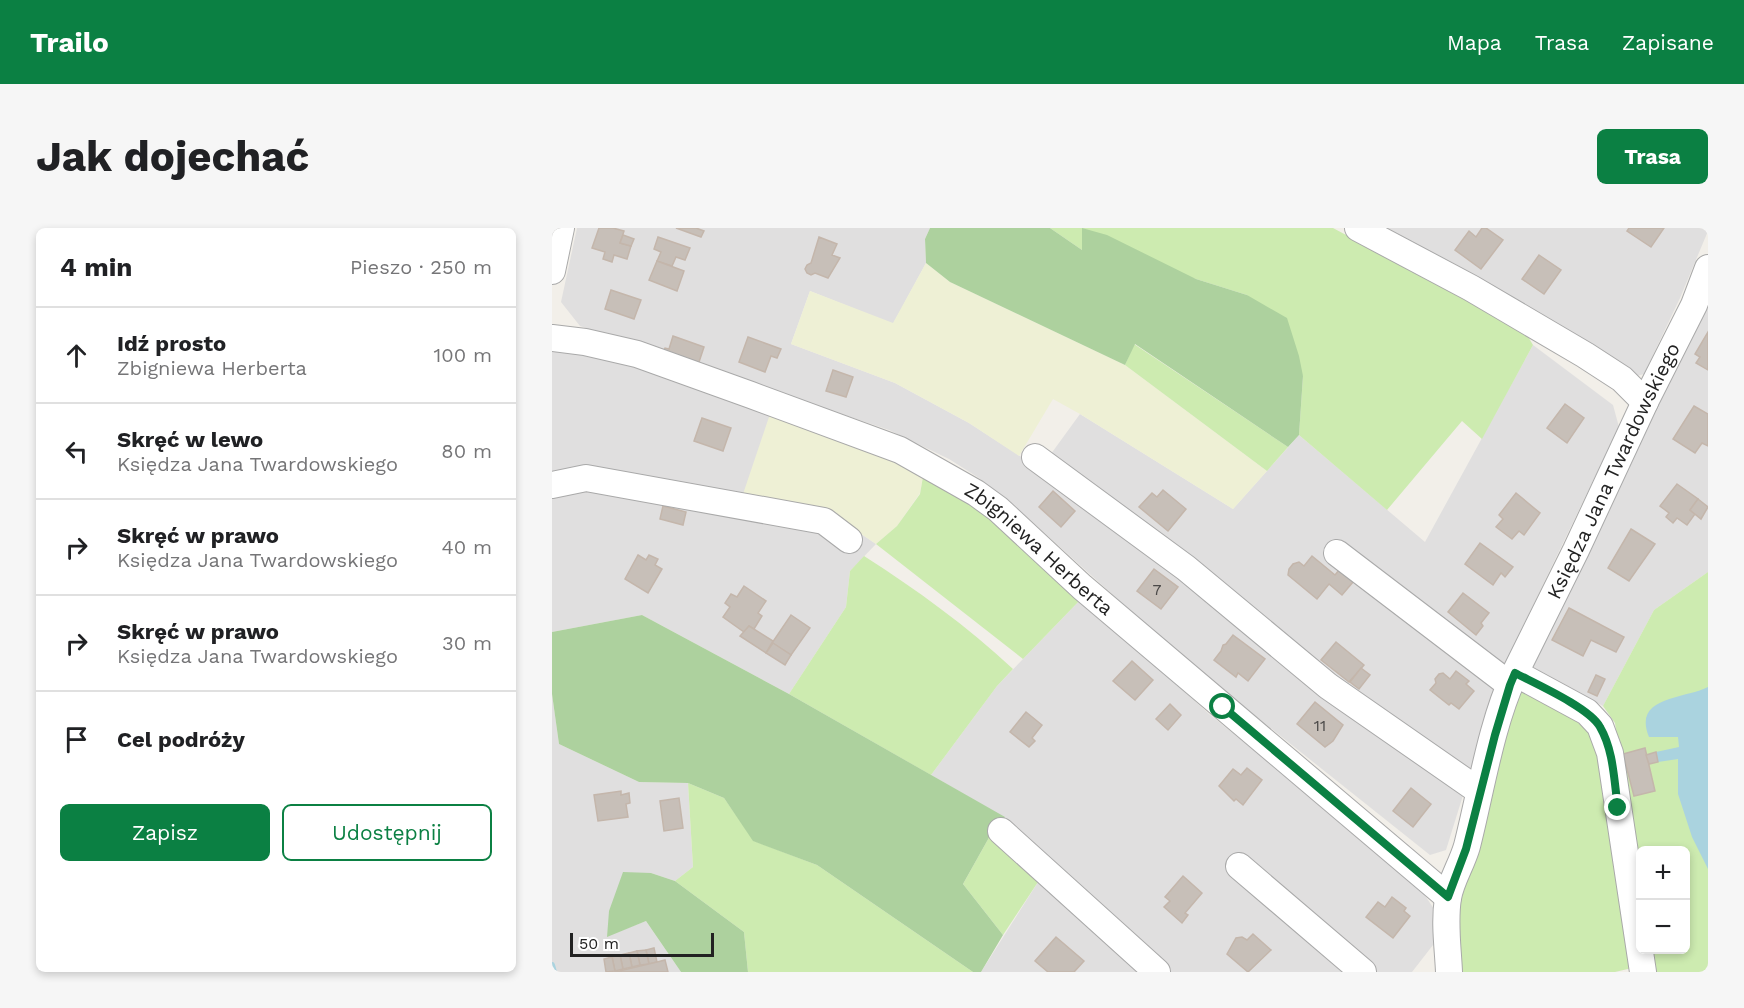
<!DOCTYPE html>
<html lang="pl">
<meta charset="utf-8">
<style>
body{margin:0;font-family:"Work Sans",sans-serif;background:#f6f6f6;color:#202124}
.controls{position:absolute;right:18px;bottom:18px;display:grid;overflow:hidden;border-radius:9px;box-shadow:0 3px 9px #0003}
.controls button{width:54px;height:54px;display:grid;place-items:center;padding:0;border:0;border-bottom:2px solid #e0e0e0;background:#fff;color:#202124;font:30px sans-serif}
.scale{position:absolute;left:18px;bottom:15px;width:144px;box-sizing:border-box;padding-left:6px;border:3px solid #222;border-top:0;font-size:16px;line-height:21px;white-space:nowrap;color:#222;-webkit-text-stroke:4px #fff;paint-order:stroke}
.stop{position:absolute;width:18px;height:18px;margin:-14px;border:4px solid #0b8043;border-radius:50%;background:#fff}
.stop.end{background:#0b8043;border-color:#fff;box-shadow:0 2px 6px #0008}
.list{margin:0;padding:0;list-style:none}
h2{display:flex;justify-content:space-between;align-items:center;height:78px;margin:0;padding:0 24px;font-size:26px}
h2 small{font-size:20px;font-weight:400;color:#757577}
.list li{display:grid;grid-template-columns:39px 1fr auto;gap:18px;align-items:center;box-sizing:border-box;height:96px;padding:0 24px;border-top:2px solid #e0e0e0}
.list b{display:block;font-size:22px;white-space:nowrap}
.list p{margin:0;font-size:20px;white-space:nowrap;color:#757577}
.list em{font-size:20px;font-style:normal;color:#757577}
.actions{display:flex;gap:12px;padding:18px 24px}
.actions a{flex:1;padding:14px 0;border:2px solid #0b8043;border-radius:9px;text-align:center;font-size:21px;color:#0b8043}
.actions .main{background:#0b8043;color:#fff}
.icon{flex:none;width:33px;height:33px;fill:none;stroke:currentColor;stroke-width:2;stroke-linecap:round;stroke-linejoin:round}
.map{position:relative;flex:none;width:1156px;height:744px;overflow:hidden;border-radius:9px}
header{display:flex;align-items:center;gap:36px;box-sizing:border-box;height:84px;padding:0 30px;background:#0b8043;color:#fff}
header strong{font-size:28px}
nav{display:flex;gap:33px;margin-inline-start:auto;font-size:21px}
.intro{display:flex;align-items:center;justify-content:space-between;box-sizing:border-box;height:144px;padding:0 36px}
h1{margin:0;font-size:42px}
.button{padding:15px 27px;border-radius:9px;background:#0b8043;color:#fff;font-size:21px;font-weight:700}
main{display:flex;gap:36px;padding:0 36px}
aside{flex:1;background:#fff;border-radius:9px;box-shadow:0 3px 9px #0003}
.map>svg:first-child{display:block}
.residential{fill:#e0dfdf}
.farmland{fill:#eef0d5}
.grass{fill:#cdebb0}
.forest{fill:#add19e}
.water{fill:#aad3df}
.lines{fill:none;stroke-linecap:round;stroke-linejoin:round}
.stream{stroke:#aad3df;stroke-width:6}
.building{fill:#c7bfb8;stroke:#c4b6ab;stroke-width:1.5}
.minor-casing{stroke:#a9a9a9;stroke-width:28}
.minor{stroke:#fff;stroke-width:26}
.route{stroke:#0b8043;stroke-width:8}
.labels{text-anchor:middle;stroke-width:4.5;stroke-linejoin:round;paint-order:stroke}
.number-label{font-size:16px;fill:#4b4948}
.street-label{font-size:20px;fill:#222;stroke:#fff}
</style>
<header>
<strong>Trailo</strong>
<nav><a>Mapa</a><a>Trasa</a><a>Zapisane</a></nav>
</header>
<div class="intro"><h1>Jak dojechać</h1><a class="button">Trasa</a></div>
<main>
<aside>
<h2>4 min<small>Pieszo · 250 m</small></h2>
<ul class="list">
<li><svg class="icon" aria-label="ahead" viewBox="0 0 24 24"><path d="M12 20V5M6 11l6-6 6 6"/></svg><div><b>Idź prosto</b><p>Zbigniewa Herberta</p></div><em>100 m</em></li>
<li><svg class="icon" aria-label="left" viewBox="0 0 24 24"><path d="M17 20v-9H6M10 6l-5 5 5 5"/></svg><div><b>Skręć w lewo</b><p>Księdza Jana Twardowskiego</p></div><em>80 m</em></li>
<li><svg class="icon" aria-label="right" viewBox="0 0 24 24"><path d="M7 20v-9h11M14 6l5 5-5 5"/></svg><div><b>Skręć w prawo</b><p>Księdza Jana Twardowskiego</p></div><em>40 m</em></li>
<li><svg class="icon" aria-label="right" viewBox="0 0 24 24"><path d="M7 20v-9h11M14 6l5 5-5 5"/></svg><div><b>Skręć w prawo</b><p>Księdza Jana Twardowskiego</p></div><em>30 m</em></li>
<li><svg class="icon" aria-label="arrive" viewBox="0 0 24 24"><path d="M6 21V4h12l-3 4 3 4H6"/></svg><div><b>Cel podróży</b></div></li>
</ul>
<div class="actions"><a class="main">Zapisz</a><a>Udostępnij</a></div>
</aside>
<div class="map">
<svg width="1156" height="744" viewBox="0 0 1156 744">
<rect width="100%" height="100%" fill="#f2efe9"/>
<!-- residential -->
<g class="residential">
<polygon points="25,0 378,0 373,11 374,35 341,96 258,63 239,116 343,155 417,195 488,241 528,186 681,281 747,207 873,314 981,117 1061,177 1067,199 959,423 940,474 894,622 878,627 672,463 602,404 468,283 427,250 397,231 337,202 28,98 9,74"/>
<polygon points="835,0 1156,0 1156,3 1128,70 1092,146 1074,151 997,93"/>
<polygon points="1156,76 1156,344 1102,382 1051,478 974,437"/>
<polygon points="0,118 30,120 218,186 281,287 324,316 298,343 294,379 237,466 90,387 0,404"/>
<polygon points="530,370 657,486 826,622 870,663 882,681 881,717 860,744 823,744 708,667 745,705 790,744 429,744 488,651 439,606 453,590 379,547 445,458"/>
<polygon points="0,466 7,516 87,554 136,555 141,639 123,653 99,645 55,708 94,693 129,744 4,744 0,735"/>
</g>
<!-- farmland -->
<g class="farmland">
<polygon points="374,35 398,54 573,137 715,243 681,281 528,186 501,171 467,228 417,195 343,155 239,116 258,63 341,95"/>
<polygon points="218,186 372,243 368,265 345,298 324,316 281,287 190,269"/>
</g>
<!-- grass -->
<g class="grass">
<polygon points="498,0 781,0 972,102 981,117 930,211 910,193 835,282 747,207 751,148 695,67 644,51 530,22"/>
<polygon points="582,116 736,219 715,243 573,137"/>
<polygon points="372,243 421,273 530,370 471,431 324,316 345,298 368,266"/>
<path d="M312,328C365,362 415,398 461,441L445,458L379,547L237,466L294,379L298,343Z"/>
<polygon points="1156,344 1156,744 1104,744 1099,722 1134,722 1134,622 1088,622 1088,673 1063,495 1051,478 1102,382"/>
<polygon points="972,460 1015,481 1042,504 1080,740 1063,744 906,744 902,667 922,629 962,478"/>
<polygon points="136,555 172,570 202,613 265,637 421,744 196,744 192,704 123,653 141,639"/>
<polygon points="439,606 488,651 451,707 411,656"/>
</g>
<!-- forest -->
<g class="forest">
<polygon points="378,0 498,0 530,22 530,0 555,7 644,51 695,67 735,90 747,128 751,148 747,207 736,219 583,116 573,137 398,54 374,35 373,11"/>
<polygon points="90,387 237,466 453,589 439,606 411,656 451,707 429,744 421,744 265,637 201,613 172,570 136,555 87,554 7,516 0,466 0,404"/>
<polygon points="71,644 99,645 123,653 192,704 196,744 129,744 94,693 55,709 57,683"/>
</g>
<!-- water -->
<path class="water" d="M1156,459V641L1140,609L1126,566V531L1106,534L1104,524L1127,519L1126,509H1097C1080,468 1133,471 1156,459Z"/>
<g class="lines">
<!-- stream -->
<polyline class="stream" points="0,737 2,744"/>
</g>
<!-- building -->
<g class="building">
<polygon points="47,0 61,0 72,3 68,15 79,18 75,31 62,27 60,34 51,31 53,24 40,20"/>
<polygon points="124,0 144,0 152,3 149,9"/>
<polygon points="930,0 934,0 951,12 929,41 903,22 917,3 924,9"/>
<polygon points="1077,0 1112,0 1099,19 1075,3"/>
<polygon points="71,7 82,11 79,18 68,15"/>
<polygon points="106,9 138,20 133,32 124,29 120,38 105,33 109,24 102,21"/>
<polygon points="267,9 285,16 280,27 288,30 276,50 263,45 259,47 255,45 253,41 255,37 259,35"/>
<polygon points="987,27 1009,42 992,66 970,51"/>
<polygon points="105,33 132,43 125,63 97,52"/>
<polygon points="59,62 89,72 82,91 53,81"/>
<polygon points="1156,104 1156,142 1144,135 1148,129 1143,126"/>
<polygon points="121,108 152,119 146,137 111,124 113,120 117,121"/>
<polygon points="196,109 229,121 225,130 219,128 213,144 187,134"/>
<polygon points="281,142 301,149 294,169 274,163"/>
<polygon points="1013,176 1032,190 1015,215 995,200"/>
<polygon points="1142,178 1156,186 1156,218 1150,215 1143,225 1121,211"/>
<polygon points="150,190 179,200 171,223 142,213"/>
<polygon points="1125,256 1146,271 1138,282 1143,286 1135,297 1125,290 1121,295 1114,289 1117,285 1108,278"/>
<polygon points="611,262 634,281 616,303 587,279 600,265 605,269"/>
<polygon points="501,263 523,283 509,299 487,279"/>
<polygon points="964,265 988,285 972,307 967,303 960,311 944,299 951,291 947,287"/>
<polygon points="1146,271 1156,279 1149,291 1138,282"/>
<polygon points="111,278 134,284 131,297 108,291"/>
<polygon points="1079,301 1103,316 1077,353 1056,340"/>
<polygon points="928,315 961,339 953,349 949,345 941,357 913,336"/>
<polygon points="86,327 94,332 97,327 106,331 103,337 110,341 96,365 73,351"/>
<polygon points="760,328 783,347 787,342 801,354 790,367 777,356 765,371 736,347 737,341 741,336 747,334 752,338"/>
<polygon points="602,341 626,359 609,381 585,363"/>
<polygon points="192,358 214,373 206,385 210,388 202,401 197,398 192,404 171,389 178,379 173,375 179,366 185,369"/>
<polygon points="911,365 937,385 929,395 931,398 924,407 896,384"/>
<polygon points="1017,380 1072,409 1064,424 1039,412 1031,428 1000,412"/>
<polygon points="239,387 258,400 239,427 220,415"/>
<polygon points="197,398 221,413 214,425 188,408"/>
<polygon points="681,407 713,431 696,453 686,445 684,449 662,432 669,423 671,417 674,416"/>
<polygon points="784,414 812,437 797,454 769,432"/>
<polygon points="221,415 239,427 233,437 214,425"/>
<polygon points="580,433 601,452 583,472 561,453"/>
<polygon points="809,440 818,447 807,461 798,454"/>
<polygon points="904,443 917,453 914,456 922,463 907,481 899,475 897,477 878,462 884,455 883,451 887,446 891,445 898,451"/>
<polygon points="1044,447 1053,451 1045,468 1036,464"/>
<polygon points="763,474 791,497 781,513 773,519 745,496"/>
<polygon points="618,476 629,487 616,502 604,491"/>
<polygon points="474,484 490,497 480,510 483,513 477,519 458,504"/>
<polygon points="1093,520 1103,563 1082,568 1071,526"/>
<polygon points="1104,524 1106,534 1097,536 1094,527"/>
<polygon points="695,540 710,552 691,577 684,571 682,573 667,558 681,541 689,547"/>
<polygon points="859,560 879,576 861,599 841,583"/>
<polygon points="69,563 69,567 77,565 78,575 74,576 76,589 46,593 42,567"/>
<polygon points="127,570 131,600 112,603 108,573"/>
<polygon points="631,648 650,665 633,685 636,687 630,695 612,679 618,673 613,669"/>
<polygon points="840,669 854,680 852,683 858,688 841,710 814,689 826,674 833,679"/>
<polygon points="701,706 719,722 696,744 675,726 684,710 690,709 695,712"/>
<polygon points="504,709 532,733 522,744 496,744 483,733"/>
<polygon points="102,720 105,734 97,736 94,722"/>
<polygon points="94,722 97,736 88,737 85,723"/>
<polygon points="85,723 88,737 80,739 77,725"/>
<polygon points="77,725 80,739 71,741 68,727"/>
<polygon points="68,727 71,741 63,743 60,729"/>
<polygon points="60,729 63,743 54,744 52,731"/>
<polygon points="113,732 116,744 63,744 105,734"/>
</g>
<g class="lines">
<!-- minor casing -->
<g class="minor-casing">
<g id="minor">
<polyline points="806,0 919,60 1033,127 1070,151 1093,174"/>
<polyline points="0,43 9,0"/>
<path id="s1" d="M0,110L33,114L85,126L199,167L348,222L424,265L446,281L530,359L896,669"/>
<polyline points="483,229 634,340 776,458 927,563"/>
<polyline points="0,257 34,250 272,293 297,312"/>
<polyline points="785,325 958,457"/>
<polyline points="449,603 605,744"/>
<polyline points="687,638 811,744"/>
<path d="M897,744C896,720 892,695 896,670C899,652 910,636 915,618C929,563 939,496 963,445"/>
<path id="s2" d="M1091,744L1058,525L1048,498L1035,484L963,445L1024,322L1093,174L1142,77L1156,40"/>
</g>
</g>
<!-- minor -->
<use href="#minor" class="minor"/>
</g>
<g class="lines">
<!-- route -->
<path class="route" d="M671,479L896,669L914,621L943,507L958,457L963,445C984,456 1038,480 1048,499C1062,523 1062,554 1066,580"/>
</g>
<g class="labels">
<!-- number labels -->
<g class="number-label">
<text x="605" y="367">7</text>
<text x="768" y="503">11</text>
</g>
<!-- street labels -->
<g class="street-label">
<text dy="7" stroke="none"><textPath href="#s2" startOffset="576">Księdza Jana Twardowskiego</textPath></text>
<text dy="7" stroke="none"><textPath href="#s1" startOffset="538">Zbigniewa Herberta</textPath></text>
</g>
</g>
</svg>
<div class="controls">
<button>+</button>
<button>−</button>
</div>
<div class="scale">50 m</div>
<div class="stop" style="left:671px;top:479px"></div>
<div class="stop end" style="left:1066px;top:580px"></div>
</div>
</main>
